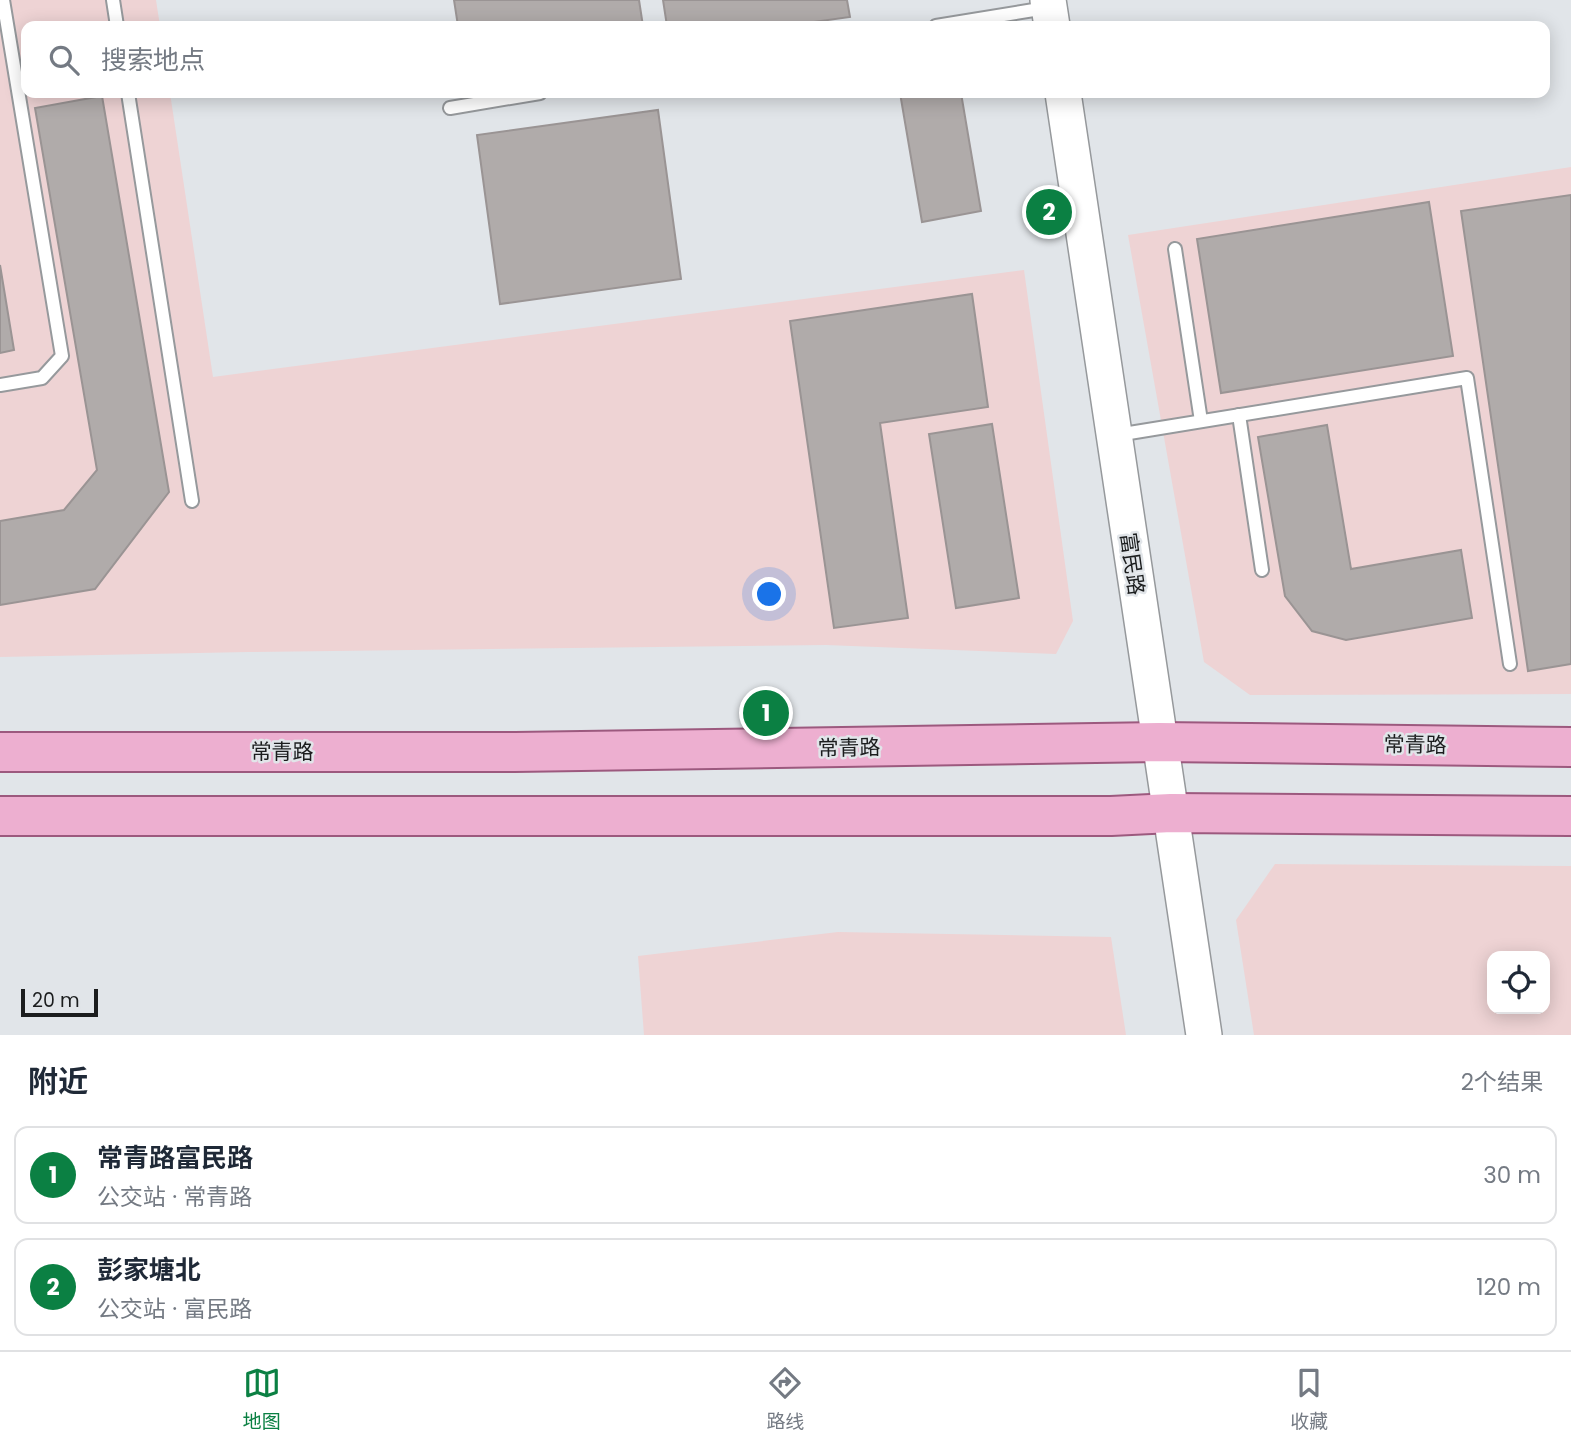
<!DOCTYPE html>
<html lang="zh">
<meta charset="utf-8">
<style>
body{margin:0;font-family:Poppins,"Noto Sans SC",sans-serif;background:#f2f2f3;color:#1f2937}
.controls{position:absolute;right:21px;bottom:21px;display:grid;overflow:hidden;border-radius:14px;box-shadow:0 4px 18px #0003}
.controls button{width:63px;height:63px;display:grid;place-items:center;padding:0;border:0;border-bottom:2px solid #e0e1e3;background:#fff;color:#1f2937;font:35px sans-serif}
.scale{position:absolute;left:21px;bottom:18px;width:77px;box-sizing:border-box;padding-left:7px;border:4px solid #1b1d1e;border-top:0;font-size:19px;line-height:24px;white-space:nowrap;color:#1b1d1e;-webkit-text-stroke:5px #e1e5e9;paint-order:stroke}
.you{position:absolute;left:770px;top:595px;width:24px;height:24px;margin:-18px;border:5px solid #fff;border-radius:50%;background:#1a73e8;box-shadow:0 0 0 10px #1a73e833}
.badge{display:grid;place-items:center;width:46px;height:46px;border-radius:50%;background:#0b8043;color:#fff;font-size:23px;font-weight:700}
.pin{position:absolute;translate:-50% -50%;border:4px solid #fff;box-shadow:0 2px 7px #0006}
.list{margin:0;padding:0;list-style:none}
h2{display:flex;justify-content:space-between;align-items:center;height:91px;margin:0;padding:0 28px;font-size:30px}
h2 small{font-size:23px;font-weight:400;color:#747a83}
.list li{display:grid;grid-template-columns:46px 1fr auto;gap:21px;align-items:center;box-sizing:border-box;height:98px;margin:0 14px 14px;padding:0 14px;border:2px solid #e0e1e3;border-radius:14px}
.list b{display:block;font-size:26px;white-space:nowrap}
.list p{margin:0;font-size:23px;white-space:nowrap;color:#747a83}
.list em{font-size:23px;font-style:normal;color:#747a83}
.icon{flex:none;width:38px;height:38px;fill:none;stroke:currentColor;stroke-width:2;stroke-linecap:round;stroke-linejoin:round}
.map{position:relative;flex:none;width:1571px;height:1035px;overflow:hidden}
.search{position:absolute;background:#fff;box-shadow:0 4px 18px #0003;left:21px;right:21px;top:21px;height:77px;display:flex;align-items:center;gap:18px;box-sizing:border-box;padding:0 24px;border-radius:14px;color:#747a83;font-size:26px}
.sheet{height:315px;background:#fff}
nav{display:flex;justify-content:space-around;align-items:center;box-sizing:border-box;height:98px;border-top:2px solid #e0e1e3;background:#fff;font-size:19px;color:#747a83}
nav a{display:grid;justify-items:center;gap:4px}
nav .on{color:#0b8043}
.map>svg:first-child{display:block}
.industrial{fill:#eed3d4;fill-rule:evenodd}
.building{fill:#b0abaa;stroke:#9a9494;stroke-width:2}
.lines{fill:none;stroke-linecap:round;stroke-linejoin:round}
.lane-casing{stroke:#96999c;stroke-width:16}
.secondary-casing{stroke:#96999c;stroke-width:38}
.primary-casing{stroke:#9c597e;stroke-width:42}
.lane{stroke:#fff;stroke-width:12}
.secondary{stroke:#fff;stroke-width:35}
.primary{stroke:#edafd0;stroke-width:38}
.labels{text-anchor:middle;stroke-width:5;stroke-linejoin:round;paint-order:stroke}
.street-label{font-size:21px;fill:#1b1d1e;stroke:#e1e5e9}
</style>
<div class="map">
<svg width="1571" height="1035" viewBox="0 0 1571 1035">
<rect width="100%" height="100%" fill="#e1e5e9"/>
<!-- industrial -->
<g class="industrial">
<polygon points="0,0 156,0 160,26 26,26 26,93 170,93 213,377 1024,270 1073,621 1056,654 826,645 248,652 0,657"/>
<polygon points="1571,167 1571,694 1250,695 1204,662 1128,235"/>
<path d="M1275,864L1571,866V1035H1254L1236,920ZM1492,956H1545V1009H1492Z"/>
<polygon points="838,932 1111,937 1126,1035 644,1035 638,956"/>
</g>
<!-- building -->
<g class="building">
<polygon points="454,0 639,0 643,26 458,26"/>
<polygon points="663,0 847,0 850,17 785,26 667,26"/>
<polygon points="900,93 961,93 981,211 922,222"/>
<polygon points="102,96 169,492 95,589 0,605 0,521 64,510 97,470 35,108"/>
<polygon points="658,110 681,279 500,304 477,135"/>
<polygon points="1571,195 1571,664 1528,671 1461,211"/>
<polygon points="1429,202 1453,356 1221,393 1197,239"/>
<polygon points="0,265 14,350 0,353"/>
<polygon points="972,294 988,407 880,423 908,618 834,628 790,321"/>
<polygon points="992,424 1019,598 956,608 929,434"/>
<polygon points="1327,425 1351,569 1461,550 1472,618 1346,640 1312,631 1285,596 1258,437"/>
</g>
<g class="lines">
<!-- lane casing -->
<g class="lane-casing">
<g id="lane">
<polyline points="113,0 117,26"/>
<polyline points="936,26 1046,8"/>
<polyline points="128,93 192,501"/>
<polyline points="450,108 540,93"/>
<polyline points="1175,249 1201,421"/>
<polyline points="0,385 42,378 62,356 3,0"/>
<polyline points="1239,415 1262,570"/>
<polyline points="1117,435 1467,378 1510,664"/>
</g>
</g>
<!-- secondary casing -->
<g class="secondary-casing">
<g id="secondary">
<polyline points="1048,0 1052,26"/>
<polyline points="1063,93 1204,1035"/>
</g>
</g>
<!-- primary casing -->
<g class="primary-casing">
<g id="primary">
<polyline points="0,752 515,752 1159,742 1571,747"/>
<polyline points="0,816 1111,816 1171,813 1571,816"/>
</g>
</g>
<!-- lane -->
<use href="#lane" class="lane"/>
<!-- secondary -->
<use href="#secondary" class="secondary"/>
<!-- primary -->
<use href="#primary" class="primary"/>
</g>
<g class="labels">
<!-- street labels -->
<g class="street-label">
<text transform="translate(1132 564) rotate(82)" y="7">富民路</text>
<text transform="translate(1415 745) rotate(1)" y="7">常青路</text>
<text transform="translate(849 748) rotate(-1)" y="7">常青路</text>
<text x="282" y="759">常青路</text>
</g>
</g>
</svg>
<div class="controls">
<button><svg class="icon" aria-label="locate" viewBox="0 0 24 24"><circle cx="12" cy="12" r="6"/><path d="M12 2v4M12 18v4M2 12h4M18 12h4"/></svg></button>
</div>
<div class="scale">20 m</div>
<div class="you"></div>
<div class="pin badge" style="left:766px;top:713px">1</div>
<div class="pin badge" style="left:1049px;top:212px">2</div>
<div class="search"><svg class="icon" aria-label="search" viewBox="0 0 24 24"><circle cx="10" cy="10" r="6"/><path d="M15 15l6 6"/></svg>搜索地点</div>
</div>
<section class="sheet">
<h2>附近<small>2个结果</small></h2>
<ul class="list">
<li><span class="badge">1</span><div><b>常青路富民路</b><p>公交站 · 常青路</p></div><em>30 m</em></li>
<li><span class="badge">2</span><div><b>彭家塘北</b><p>公交站 · 富民路</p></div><em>120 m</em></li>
</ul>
</section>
<nav>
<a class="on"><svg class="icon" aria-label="map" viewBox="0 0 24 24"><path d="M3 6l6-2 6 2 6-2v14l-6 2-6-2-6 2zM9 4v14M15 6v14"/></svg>地图</a>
<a><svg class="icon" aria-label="directions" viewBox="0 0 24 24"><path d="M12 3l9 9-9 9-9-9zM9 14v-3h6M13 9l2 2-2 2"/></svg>路线</a>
<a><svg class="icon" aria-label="saved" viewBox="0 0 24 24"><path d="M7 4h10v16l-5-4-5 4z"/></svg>收藏</a>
</nav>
